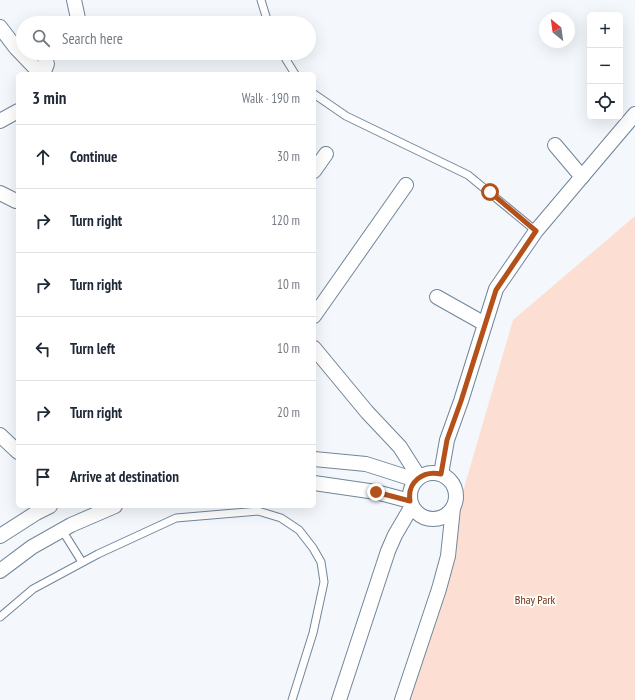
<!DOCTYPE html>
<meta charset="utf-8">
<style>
body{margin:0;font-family:"PT Sans Narrow",sans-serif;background:#f2f2f3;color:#1f2937}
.controls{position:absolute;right:12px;top:12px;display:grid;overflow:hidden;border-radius:6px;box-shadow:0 4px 16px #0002}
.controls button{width:36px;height:36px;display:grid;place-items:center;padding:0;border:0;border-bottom:1px solid #e0e1e3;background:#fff;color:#1f2937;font:20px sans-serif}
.compass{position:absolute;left:539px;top:12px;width:36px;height:36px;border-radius:50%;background:#fff;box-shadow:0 4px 16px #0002;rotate:331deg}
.stop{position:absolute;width:12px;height:12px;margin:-9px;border:3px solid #b4511a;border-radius:50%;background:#fff}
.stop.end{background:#b4511a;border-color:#fff;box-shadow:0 1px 4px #0008}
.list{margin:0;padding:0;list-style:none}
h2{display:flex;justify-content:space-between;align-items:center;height:52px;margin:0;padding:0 16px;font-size:17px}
h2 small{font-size:13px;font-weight:400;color:#747a83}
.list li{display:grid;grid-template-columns:26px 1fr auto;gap:12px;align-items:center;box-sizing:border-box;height:64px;padding:0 16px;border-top:1px solid #e0e1e3}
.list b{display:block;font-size:15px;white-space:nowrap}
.list em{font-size:13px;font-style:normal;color:#747a83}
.icon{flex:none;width:22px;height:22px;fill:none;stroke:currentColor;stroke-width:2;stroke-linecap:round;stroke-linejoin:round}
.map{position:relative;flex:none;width:635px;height:700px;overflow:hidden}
.search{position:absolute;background:#fff;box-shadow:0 4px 16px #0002;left:16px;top:16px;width:300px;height:44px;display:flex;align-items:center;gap:10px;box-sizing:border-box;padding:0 14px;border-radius:22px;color:#747a83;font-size:15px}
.panel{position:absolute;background:#fff;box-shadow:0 4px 16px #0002;left:16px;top:72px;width:300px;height:436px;border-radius:6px}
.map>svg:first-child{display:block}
.green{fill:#fcdfd2}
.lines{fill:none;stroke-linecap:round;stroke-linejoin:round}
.service-casing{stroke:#72869a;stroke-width:9}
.minor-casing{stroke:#72869a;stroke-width:16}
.service{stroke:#fff;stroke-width:7}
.minor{stroke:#fff;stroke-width:14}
.route{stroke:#b4511a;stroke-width:5}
.labels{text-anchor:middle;stroke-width:3.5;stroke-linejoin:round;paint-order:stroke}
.park-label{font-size:12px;fill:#71310d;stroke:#fff}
</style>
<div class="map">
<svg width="635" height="700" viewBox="0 0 635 700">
<rect width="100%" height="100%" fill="#f4f8fc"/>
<!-- green -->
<polygon class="green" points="635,216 635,700 402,700 513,320"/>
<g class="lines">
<!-- service casing -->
<g class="service-casing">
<g id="service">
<polyline points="261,0 268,23"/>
<polyline points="282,53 295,74"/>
<polyline points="314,94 346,116 468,175 536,231"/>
<polyline points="62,530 82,562"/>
<polyline points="0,617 33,589 98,554 176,518 258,511 281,518 299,530 313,548 321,562 324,582 313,633 292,700"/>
</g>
</g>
<!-- minor casing -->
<g class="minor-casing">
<g id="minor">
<polyline points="74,0 79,23"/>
<polyline points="0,27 16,48 41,74"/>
<polyline points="43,74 47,64 43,53"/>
<polyline points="0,121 18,111"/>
<polyline points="555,145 582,177"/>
<polyline points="314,171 326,154"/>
<polyline points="0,193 16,201 18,200"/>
<polyline points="437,297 485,324"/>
<polyline points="314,316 406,185"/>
<polyline points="314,348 367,412 400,447 419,477"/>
<polyline points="0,435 18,452"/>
<polyline points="314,459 366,464 416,480"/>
<circle cx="433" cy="496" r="23"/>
<polyline points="441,474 447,440 461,401 496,289 536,231 635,114"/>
<polyline points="314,483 376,492 410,501"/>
<polyline points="0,536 36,513 50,506"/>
<polyline points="0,571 32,547 71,525 115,506"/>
<polyline points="339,700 388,551 395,535 412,506"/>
<polyline points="402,700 439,589 448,556 453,508"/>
</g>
</g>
<!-- service -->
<use href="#service" class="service"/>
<!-- minor -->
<use href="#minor" class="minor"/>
</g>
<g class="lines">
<!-- route -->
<path class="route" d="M376,492L410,501C407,482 423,470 441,474L447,440L461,401L496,290L536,231L490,192"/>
</g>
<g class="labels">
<!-- park labels -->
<g class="park-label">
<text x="535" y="604">Bhay Park</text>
</g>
</g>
</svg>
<div class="controls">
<button>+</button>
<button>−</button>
<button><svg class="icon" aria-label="locate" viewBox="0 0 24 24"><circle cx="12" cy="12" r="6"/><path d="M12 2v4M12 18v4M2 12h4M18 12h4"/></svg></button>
</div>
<svg class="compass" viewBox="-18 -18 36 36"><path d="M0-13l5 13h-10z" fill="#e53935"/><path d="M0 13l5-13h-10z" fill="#747a83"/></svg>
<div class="stop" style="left:490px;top:192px"></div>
<div class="stop end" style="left:376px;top:492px"></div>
<div class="search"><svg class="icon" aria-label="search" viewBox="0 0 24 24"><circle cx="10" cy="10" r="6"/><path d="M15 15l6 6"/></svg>Search here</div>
<section class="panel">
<h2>3 min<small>Walk · 190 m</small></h2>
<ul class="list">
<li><svg class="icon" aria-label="ahead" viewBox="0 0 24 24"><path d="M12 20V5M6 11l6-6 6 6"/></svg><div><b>Continue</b></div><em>30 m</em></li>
<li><svg class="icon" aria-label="right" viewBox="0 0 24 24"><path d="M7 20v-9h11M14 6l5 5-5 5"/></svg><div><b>Turn right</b></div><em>120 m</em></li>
<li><svg class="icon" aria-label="right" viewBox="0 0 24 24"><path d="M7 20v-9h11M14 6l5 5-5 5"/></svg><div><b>Turn right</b></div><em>10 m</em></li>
<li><svg class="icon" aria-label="left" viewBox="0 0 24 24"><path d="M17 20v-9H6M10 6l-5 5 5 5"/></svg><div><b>Turn left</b></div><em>10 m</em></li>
<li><svg class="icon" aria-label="right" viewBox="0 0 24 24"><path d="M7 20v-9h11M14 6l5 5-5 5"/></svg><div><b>Turn right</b></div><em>20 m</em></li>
<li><svg class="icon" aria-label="arrive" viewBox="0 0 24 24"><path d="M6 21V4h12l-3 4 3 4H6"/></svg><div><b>Arrive at destination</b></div></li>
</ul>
</section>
</div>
